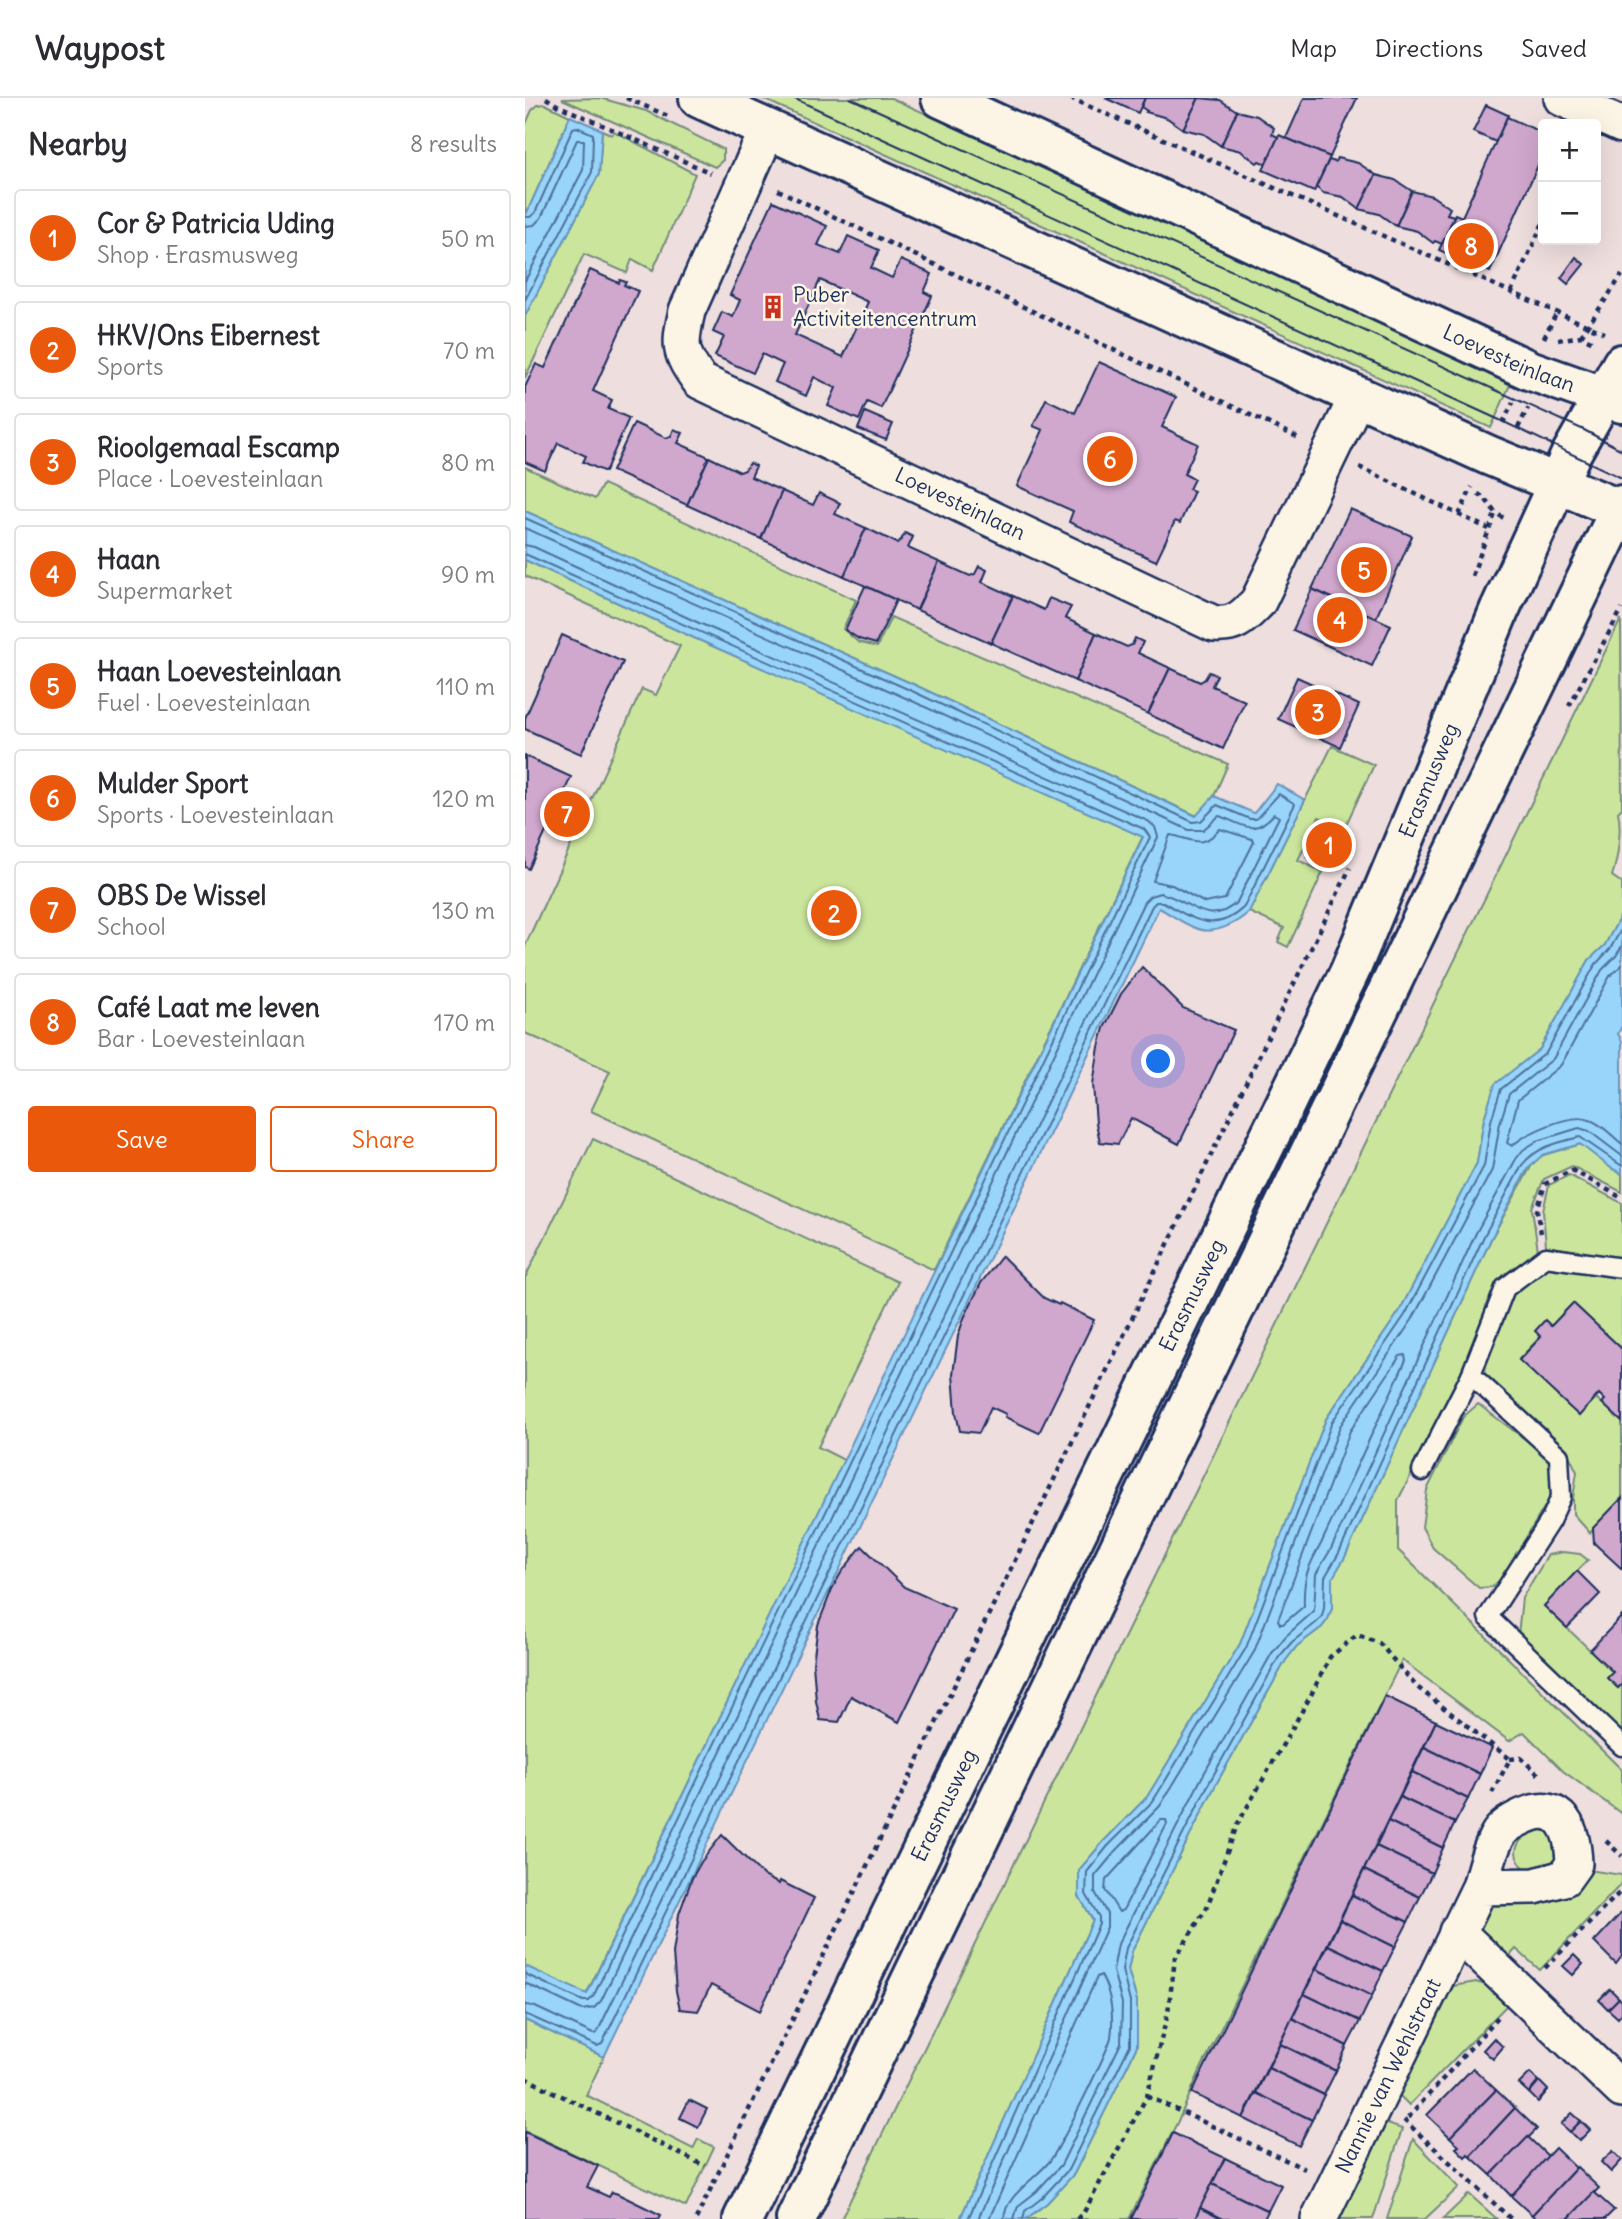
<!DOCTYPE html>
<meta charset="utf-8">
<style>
body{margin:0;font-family:Delius,sans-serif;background:#f2f2f3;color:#2b2b33}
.controls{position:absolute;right:21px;top:21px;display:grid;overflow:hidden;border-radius:7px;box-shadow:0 7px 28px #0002}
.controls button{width:63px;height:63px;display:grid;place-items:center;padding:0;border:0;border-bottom:2px solid #e1e1e2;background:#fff;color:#2b2b33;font:35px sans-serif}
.you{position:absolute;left:634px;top:964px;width:24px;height:24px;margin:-18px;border:5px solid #fff;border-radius:50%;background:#1a73e8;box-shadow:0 0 0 10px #1a73e833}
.badge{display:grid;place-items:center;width:46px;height:46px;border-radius:50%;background:#ea580c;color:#fff;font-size:23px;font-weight:700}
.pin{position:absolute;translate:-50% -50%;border:4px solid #fff;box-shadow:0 2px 7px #0006}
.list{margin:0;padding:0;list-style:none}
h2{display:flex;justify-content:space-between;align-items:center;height:91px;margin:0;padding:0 28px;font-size:30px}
h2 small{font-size:23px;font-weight:400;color:#7c7c81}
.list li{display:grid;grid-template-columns:46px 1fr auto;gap:21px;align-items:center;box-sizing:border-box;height:98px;margin:0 14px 14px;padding:0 14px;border:2px solid #e1e1e2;border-radius:7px}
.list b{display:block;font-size:26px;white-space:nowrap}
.list p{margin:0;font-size:23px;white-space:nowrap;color:#7c7c81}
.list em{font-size:23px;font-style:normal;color:#7c7c81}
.actions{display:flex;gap:14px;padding:21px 28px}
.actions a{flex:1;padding:16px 0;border:2px solid #ea580c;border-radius:7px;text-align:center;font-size:24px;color:#ea580c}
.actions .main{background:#ea580c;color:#fff}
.map{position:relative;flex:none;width:1097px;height:2121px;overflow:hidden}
header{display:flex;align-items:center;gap:42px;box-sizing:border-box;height:98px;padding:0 35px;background:#fff;border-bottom:2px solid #e1e1e2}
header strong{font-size:33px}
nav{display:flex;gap:38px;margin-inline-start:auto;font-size:24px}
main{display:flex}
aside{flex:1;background:#fff}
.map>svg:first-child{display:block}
.green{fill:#cbe69c;stroke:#738a7d;stroke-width:2}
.water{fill:#99d5fa;stroke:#6793bc;stroke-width:2}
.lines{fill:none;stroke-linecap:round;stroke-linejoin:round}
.shore{stroke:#4d719c;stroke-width:2}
.building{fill:#d0a7cd;stroke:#1b2f5e;stroke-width:2;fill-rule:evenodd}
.service-casing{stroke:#1b2f5e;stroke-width:23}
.minor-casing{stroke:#1b2f5e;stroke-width:40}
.secondary-casing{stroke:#1b2f5e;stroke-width:44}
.path{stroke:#1b2f5e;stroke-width:4.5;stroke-dasharray:5 5;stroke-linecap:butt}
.service{stroke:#fcf5e5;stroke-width:18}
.minor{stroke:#fcf5e5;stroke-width:35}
.secondary{stroke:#fcf5e5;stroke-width:38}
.tram{stroke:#1b2f5e;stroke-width:2}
.labels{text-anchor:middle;stroke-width:5;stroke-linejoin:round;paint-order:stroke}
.poi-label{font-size:21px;fill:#1b2f5e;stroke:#fcf5e5;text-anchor:start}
.street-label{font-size:21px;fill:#1b2f5e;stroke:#fcf5e5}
</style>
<header>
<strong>Waypost</strong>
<nav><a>Map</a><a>Directions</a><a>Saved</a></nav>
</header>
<main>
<aside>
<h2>Nearby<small>8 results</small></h2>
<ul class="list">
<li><span class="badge">1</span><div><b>Cor &amp; Patricia Uding</b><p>Shop · Erasmusweg</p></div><em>50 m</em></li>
<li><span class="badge">2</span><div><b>HKV/Ons Eibernest</b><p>Sports</p></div><em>70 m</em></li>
<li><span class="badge">3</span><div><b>Rioolgemaal Escamp</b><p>Place · Loevesteinlaan</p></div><em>80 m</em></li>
<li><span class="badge">4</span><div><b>Haan</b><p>Supermarket</p></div><em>90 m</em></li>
<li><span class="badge">5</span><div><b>Haan Loevesteinlaan</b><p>Fuel · Loevesteinlaan</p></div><em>110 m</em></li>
<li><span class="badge">6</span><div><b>Mulder Sport</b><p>Sports · Loevesteinlaan</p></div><em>120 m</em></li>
<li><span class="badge">7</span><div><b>OBS De Wissel</b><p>School</p></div><em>130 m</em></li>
<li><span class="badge">8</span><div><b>Café Laat me leven</b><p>Bar · Loevesteinlaan</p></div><em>170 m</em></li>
</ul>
<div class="actions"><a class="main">Save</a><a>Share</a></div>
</aside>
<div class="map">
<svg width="1097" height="2121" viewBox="0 0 1097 2121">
<rect width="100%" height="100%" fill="#efdede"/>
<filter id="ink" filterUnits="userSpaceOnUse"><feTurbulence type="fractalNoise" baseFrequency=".0143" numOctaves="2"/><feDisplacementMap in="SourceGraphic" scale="14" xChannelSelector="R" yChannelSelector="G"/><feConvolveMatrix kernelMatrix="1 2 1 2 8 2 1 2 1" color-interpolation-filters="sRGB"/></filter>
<g filter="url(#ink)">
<!-- green -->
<g class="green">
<polygon points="75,0 121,13 198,51 198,62 190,69 37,1"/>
<polygon points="236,0 366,0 988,280 966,330"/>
<polygon points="20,6 45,18 0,119 0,28 7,12 13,7"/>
<polygon points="77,32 87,37 89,33 170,76 128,172 107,161 102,175 59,156 0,280 0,218 74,76"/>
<polygon points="0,369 70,401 78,386 331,502 318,531 333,544 352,549 366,519 703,666 689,698 672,718 390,587 0,413"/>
<polygon points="0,462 167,539 618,738 409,1172 66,1013 85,973 0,935 0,848 117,591 131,597 155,548 0,478"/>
<path d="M1096,521L1097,710L1093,714C1097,730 1093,761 1087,778L1097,785V815L1080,847L1064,862L1015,951L970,987L959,1021L952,1065L874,1214L801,1321L715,1546L622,1699L578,1744L554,1772V1798L568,1822L435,2121H316Z"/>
<polygon points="807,648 849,667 819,731 794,719 773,762 798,774 763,849 753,844 759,830 724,814"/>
<polygon points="68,1041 373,1184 293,1349 319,1362 61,1897 0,1868 0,1180"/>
<polygon points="1056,1046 1086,1070 1097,1076 1097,1094 1047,1068 1019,1081 1007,1110 1013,1153 979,1177 938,1276 873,1402 873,1452 1097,1672 1097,1716 1038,1673 999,1634 984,1643 877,1562 675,1973 655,2019 604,2121 501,2121 522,2105 549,2076 612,1948 612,1903 603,1872 607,1853 690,1688 761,1562 772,1548 797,1529 803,1521 807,1510 807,1480 820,1459 966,1141 1009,1063 1018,1057"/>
<polygon points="1044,1077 1097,1105 1097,1161 1021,1148 1018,1113 1024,1087"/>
<polygon points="1021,1168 1097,1180 1097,1251 1048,1205 994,1261 1054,1317 1071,1300 1097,1324 1097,1400 1065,1435 1048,1416 1048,1400 1052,1374 1045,1359 956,1277 981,1198"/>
<polygon points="953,1306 1029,1363 1029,1393 977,1480 967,1489 954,1490 908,1450 897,1429 902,1392 938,1319"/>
<polygon points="1038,1454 1055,1456 1063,1462 1019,1508 1088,1574 1083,1581 1093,1590 1097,1586 1097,1635 993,1537 997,1500 1023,1457"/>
<path d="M1015,1731L1028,1736L1033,1764L1006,1774C981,1760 990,1738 1015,1731Z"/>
<polygon points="1063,1772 1097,1777 1097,1785 1015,1872 991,1851 979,1864 952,1833 958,1807"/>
<polygon points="951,1884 964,1888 983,1906 884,2007 870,1993 914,1902 928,1888"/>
<polygon points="0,1922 79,1959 61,1997 168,2051 173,2041 189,2049 161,2109 0,2033"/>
<polygon points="854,2023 877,2031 848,2121 808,2121"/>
<polygon points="888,2041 934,2089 900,2121 862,2121"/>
<polygon points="944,2096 972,2121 918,2121"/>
</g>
<!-- water -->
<g class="water">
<polygon points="45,18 77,32 74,76 0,218 0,119"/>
<path d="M0,413L390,587L671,718L689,698L729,715L752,686L780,702L724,814C712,825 690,837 673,831C659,827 646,816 634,810L79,1959L0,1922V1868L62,1896L618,739L167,539L0,462Z"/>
<polygon points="1097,815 1097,928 1093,936 1097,943 1097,1076 1086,1070 1055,1046 1018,1057 1003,1070 966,1141 820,1459 807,1481 807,1510 803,1521 797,1529 772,1548 761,1562 690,1688 607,1853 603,1872 612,1903 612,1948 549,2076 522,2105 501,2121 435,2121 568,1822 554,1798 554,1772 578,1744 622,1699 715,1546 801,1321 874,1214 952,1065 959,1021 970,986 1015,951 1064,862 1080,847"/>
</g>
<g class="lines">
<!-- shore -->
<g class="shore">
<polyline points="0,119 5,119 10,115 48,30 52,29 68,36 67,74 0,202"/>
<polyline points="0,128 9,127 16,120 52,42 59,42 58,72 0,183"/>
<path d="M0,420L387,593L668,724L676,723L692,707L725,721H731L754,696L770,706L719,809C689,838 667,820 638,804H631L627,808L77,1946L72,1948L0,1916"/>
<path d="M0,430L383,601L664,732H678L694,718C719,726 727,740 749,716L754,719L712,804C682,832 664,801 635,795L625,798L619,804L72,1935L68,1936L8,1908L0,1907"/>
<polyline points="0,447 9,449 174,525 623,723 630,729 633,739 76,1903 69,1910 57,1912 0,1885"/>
<polyline points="0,456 619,731 625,739 68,1899 64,1903 58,1903 0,1876"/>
<path d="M695,731L727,741L729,744L700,801L680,805L647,787L628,783L645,737C667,740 675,753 695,731Z"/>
<path d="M1097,867L1085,878L1036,967L993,1002L982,1045L987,1048C1001,1035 1046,1014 1065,1022C1077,1026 1087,1038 1097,1046"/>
<path d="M880,1257L881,1262L796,1446C782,1470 778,1481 779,1508L758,1526H755L753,1522L825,1333L875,1258Z"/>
<polygon points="636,1722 641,1722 642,1726 598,1812 594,1814 580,1792 581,1782"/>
<polyline points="443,2121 574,1826 574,1819 561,1796 562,1774 583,1748 628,1703 721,1550 807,1324 880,1217 959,1068 966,1023 976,991 1021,955 1070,867 1085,851 1097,830"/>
<polyline points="453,2121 582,1829 582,1816 570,1794 570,1778 590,1754 635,1708 729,1554 815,1328 887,1222 967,1072 975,1025 984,996 1028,961 1077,872 1091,858 1097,848"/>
<path d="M464,2121L572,1879L576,1877C586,1894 589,1919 586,1939C584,1951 533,2054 524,2064C509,2082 479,2099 479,2121"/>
<polyline points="489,2121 493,2108 511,2094 536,2067 596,1945 597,1905 588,1873 593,1846 676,1681 747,1555 761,1538 789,1513 791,1476 806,1451 951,1135 991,1061 998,1052 1012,1043 1054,1030 1064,1033 1097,1058"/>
<path d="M498,2121L500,2113L517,2100L543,2072L605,1947V1904L597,1872L601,1850L684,1685L754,1559L767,1544L792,1524L797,1518L799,1510L800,1479L814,1455L959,1138L997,1067C1011,1049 1034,1044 1055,1039L1097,1068"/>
</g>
</g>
<!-- building -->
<g class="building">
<polygon points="580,0 620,0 613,15"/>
<polygon points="620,0 674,0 658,31 642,20 621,14 622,13 616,9"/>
<polygon points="674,0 695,2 712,13 696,48 679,36 658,31"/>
<polygon points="779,0 832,0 805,59 761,40"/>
<polygon points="961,7 983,17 971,44 948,34"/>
<polygon points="712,13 732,18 749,30 747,36 753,39 741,66 734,63 732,65 716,53 696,48"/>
<polygon points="982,19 1018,35 1018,56 965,174 914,152 930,116 937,119"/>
<polygon points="754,37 805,59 789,94 738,72"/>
<polygon points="812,60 833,65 851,77 834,111 818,99 798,95 791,89 804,62 810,64"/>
<polygon points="851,77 870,82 887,93 871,128 854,116 834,111"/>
<polygon points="887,93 907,98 925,110 922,116 929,118 917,146 910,143 908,145 892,133 871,128"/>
<path d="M248,103L302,128L293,147L315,156L323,138L354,152L346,170L367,180L376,162L407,176L399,194L407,198L356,310L342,304L334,322L303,308L311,290L289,279L281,298L250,284L258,266L237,256L228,275L190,258L199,239L188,234L197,214L208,219L215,202L205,197ZM295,182L343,204L318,259L270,237Z"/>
<polygon points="1051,159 1059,166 1043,186 1036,180"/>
<polygon points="65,172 94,185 95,182 101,184 99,187 113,193 68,293 87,302 83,311 104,320 80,374 58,364 61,358 33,345 20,373 0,364 0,289 11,266 20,270"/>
<polygon points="574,264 651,299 637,329 673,346 659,376 669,381 664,391 669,393 655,425 650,423 631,463 544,424 548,413 492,388 518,332 508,328 521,301 550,315"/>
<polygon points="340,314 368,326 361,342 333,331"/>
<polygon points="109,325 141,340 146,338 149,331 158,335 153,345 184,359 162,407 87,373"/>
<polygon points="184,359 215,374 220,372 224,365 231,368 226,379 257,393 236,441 162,407"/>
<polygon points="257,393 288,407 294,395 315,405 310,416 341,430 319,478 236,441"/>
<polygon points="825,411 887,438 851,520 787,491"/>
<polygon points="341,430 372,445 376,442 380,435 388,439 383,450 414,464 392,512 319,478"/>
<polygon points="414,464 445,478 450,476 454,468 462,472 457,484 488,498 466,545 392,512"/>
<polygon points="340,488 371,502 351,546 334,541 320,532"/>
<polygon points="787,491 866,527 847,568 768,532"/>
<polygon points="488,498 519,512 524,500 546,509 540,520 571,535 550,583 466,545"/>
<polygon points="571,535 602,549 607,547 610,540 618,544 613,555 645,570 623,616 550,583"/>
<polygon points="37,537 98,564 56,656 0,631 0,620"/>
<polygon points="645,570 675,584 680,581 684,574 692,577 687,588 720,603 698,651 623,616"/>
<polygon points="772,579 834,607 815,649 753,621"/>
<polygon points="0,658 46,679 4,771 0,769"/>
<polygon points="798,727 816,736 801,768 782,759"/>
<polygon points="617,869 658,910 709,932 654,1046 606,1020 593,1046 575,1044 571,1025 568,986 574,949 579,930 596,896"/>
<polygon points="477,1158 519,1200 534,1207 535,1205 569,1222 514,1335 480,1319 481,1316 466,1309 454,1335 435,1333 431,1315 428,1276 433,1238 439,1220 456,1185"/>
<polygon points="1048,1205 1097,1251 1097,1324 1077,1305 1080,1302 1074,1296 1054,1318 994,1262 1016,1239 1010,1233 1020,1222 1026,1228"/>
<polygon points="1097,1400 1097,1471 1069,1445 1068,1430"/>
<polygon points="337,1448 379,1489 429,1511 374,1624 326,1598 314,1624 295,1622 291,1603 288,1565 293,1527 307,1491 316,1475"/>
<polygon points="1052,1473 1075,1496 1042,1530 1019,1508"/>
<polygon points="1097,1518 1097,1586 1093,1590 1082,1580 1088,1574 1065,1552"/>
<polygon points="860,1598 911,1623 718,2020 667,1995"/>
<polygon points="911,1623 967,1650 955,1676 899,1649"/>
<polygon points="899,1649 955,1676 943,1701 887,1674"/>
<polygon points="887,1674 943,1701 930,1725 875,1699"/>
<polygon points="875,1699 930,1725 918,1750 863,1723"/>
<polygon points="863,1723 918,1750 907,1775 851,1748"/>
<polygon points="197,1737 239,1778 254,1786 255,1783 289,1800 235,1913 186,1887 173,1913 155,1911 151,1893 148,1855 154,1816 167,1780 176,1764"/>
<polygon points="851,1748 907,1775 895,1799 839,1772"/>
<polygon points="839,1772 895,1799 883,1824 827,1797"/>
<polygon points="827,1797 883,1824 870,1849 815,1822"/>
<polygon points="1097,1814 1097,1858 1091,1866 1069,1844"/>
<polygon points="815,1822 870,1849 858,1873 803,1847"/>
<polygon points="803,1847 858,1873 847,1898 791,1871"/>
<polygon points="1049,1857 1058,1866 1048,1877 1038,1868"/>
<polygon points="791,1871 847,1898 835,1923 779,1896"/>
<polygon points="1085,1891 1094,1900 1083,1911 1074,1902"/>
<polygon points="779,1896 835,1923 822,1948 767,1920"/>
<polygon points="1094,1900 1097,1903 1097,1915 1093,1920 1083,1911"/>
<polygon points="767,1920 822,1948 811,1973 755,1946"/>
<polygon points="969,1940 978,1949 968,1961 958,1952"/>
<polygon points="755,1946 811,1973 799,1997 743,1970"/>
<polygon points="743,1970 799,1997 787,2022 731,1995"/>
<polygon points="948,1970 971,1992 925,2039 902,2017"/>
<polygon points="1005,1975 1014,1983 1004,1995 994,1986"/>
<polygon points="1014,1983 1023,1992 1013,2004 1004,1995"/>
<polygon points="971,1992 990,2010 945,2058 943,2056 940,2059 931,2050 934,2048 925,2039"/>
<polygon points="731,1995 787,2022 774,2048 718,2020"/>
<polygon points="164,2002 182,2011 173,2029 155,2020"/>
<polygon points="990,2010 1012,2031 966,2077 945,2058"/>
<polygon points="1047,2015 1056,2023 1045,2034 1036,2026"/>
<polygon points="1056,2023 1065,2032 1054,2043 1045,2034"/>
<polygon points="0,2034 73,2068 62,2089 84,2099 87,2094 93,2096 136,2117 134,2121 0,2121"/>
<polygon points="648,2035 700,2060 670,2121 606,2121"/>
<polygon points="1003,2039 1024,2059 986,2098 966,2077"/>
<polygon points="1030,2050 1051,2070 1007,2117 986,2098"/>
<polygon points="1088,2053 1097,2062 1086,2074 1076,2064"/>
<polygon points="700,2060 756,2087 743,2113 687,2086"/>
<polygon points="1052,2069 1074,2090 1043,2121 1011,2121 1007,2117"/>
<polygon points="687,2086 743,2113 739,2121 697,2121 675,2110"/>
<polygon points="1069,2094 1089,2112 1080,2121 1043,2121"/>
<polygon points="675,2110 697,2121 670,2121"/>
</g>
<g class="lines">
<!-- service casing -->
<g class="service-casing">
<g id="service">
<polyline points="1097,1170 1021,1159 980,1190 946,1277 1034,1358 1036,1399 1025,1423 963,1519 1097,1648"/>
<polyline points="897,1373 946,1277"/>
</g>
</g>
<!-- minor casing -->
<g class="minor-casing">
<g id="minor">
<polyline points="1037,0 1097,27"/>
<path id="s1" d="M243,31L162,213C154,248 154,254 175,283L689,526C711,528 718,519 733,504L833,297"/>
<polyline points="932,1834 1097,1992"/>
<path id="s2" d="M794,2121L955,1789C960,1772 964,1752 973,1737C978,1728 990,1722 999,1718C1038,1701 1048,1734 1049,1766L1039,1780L1010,1788L955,1789"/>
</g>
</g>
<!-- secondary casing -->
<g class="secondary-casing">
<g id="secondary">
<polyline points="174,0 963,357 1094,411"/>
<path id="s3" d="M416,0L1004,272L1097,305"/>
<path id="s4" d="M218,2121L825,873L974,513L1046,356L1097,266"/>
<polyline points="271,2121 1097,407"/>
</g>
</g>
<!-- path -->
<g class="path">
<polyline points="21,0 32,7 186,75"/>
<polyline points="101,0 143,18"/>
<polyline points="545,0 1079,235"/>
<polyline points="253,92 776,341"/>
<polyline points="986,194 1018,125"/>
<polyline points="1056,238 1097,177"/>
<polyline points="1019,240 1032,214"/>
<polyline points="1033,242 1056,238 1068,244"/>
<polyline points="978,325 988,304"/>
<polyline points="993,330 1003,310"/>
<polyline points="834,369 964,431"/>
<path d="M953,396C965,402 966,414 979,420"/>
<polyline points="934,417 947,389"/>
<polyline points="947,478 970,416"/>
<polyline points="1044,608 1097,511"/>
<polyline points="1016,1135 1012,1113 1020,1086 1047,1072 1097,1100"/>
<polyline points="985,1661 996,1660 1015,1678"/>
<polyline points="1081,1743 1097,1758"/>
<polyline points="1020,1870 1097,1792"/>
<polyline points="0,1980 180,2068"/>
<polyline points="622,1998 780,2071"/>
<polyline points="883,2020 973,1919"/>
<polyline points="879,2022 986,2121"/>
<polyline points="171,2121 825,770"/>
<polyline points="552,2121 559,2114 622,1998 643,1914 650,1861 682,1809 712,1727 785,1599 805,1559 832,1537 854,1545 892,1589 985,1661 967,1695"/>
</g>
<!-- service -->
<use href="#service" class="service"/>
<!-- minor -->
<use href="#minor" class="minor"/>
<!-- secondary -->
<use href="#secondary" class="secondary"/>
<!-- tram -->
<g class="tram">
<polyline points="268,0 979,324 1097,380"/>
<polyline points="325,0 1059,332 1097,352"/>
</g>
</g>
</g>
<!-- icons -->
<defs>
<g id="building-bare" transform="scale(1.89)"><path d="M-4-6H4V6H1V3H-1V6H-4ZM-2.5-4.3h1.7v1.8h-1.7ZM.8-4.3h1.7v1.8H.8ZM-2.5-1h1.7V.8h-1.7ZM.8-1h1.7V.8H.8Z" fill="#c8321e" stroke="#fcf5e5" stroke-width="2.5" paint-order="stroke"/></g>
</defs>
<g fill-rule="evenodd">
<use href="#building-bare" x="248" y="209"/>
</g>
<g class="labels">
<!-- poi labels -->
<g class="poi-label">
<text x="268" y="204">Puber<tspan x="268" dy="24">Activiteitencentrum</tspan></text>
</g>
<!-- street labels -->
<g class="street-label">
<text dy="7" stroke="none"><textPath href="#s3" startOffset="625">Loevesteinlaan</textPath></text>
<text dy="7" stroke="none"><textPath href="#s1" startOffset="562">Loevesteinlaan</textPath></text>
<text dy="7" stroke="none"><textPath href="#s4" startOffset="1594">Erasmusweg</textPath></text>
<text dy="7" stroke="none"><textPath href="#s4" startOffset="1027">Erasmusweg</textPath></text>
<text dy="7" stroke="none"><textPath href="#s4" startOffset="460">Erasmusweg</textPath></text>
<text dy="7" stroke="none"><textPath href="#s2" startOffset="159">Nannie van Wehlstraat</textPath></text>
</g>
</g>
</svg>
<div class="controls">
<button>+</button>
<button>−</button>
</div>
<div class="you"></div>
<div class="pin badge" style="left:804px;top:747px">1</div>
<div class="pin badge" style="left:309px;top:815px">2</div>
<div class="pin badge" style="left:793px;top:614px">3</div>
<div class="pin badge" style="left:815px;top:522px">4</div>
<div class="pin badge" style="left:839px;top:472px">5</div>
<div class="pin badge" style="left:585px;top:361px">6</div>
<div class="pin badge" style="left:42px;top:716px">7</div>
<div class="pin badge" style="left:946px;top:148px">8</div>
</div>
</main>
